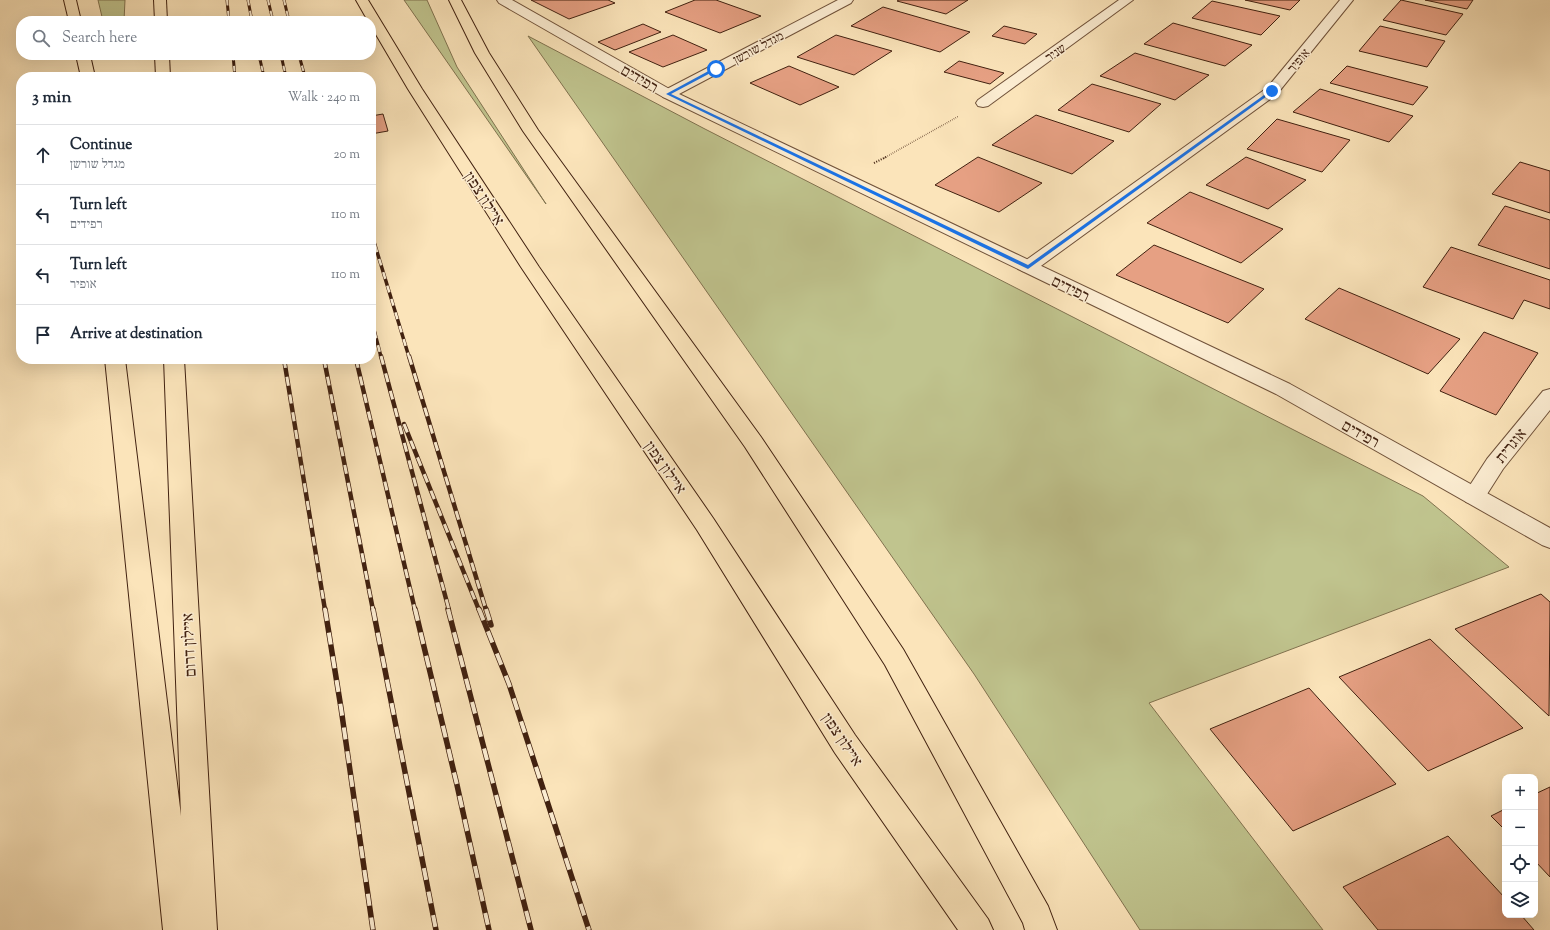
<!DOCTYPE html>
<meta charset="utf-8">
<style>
body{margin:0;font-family:"Sorts Mill Goudy","Frank Ruhl Libre",serif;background:#f2f2f3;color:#1f2937}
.controls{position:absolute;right:12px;bottom:12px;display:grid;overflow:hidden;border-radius:8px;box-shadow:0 4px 16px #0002}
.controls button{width:36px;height:36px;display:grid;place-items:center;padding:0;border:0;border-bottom:1px solid #e0e1e3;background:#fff;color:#1f2937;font:20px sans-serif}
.stop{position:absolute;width:12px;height:12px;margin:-9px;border:3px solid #1a73e8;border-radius:50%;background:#fff}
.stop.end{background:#1a73e8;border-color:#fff;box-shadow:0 1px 4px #0008}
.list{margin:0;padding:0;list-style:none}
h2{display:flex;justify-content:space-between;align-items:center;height:52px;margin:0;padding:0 16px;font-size:17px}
h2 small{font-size:13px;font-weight:400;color:#747a83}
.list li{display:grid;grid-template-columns:26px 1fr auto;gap:12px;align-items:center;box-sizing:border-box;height:60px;padding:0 16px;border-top:1px solid #e0e1e3}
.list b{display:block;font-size:15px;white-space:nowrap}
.list p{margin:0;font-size:13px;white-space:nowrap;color:#747a83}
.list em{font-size:13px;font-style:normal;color:#747a83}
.icon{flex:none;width:22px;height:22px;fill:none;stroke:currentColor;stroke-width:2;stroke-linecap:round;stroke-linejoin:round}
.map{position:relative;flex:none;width:1550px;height:930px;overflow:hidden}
.search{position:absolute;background:#fff;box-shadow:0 4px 16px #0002;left:16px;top:16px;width:360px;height:44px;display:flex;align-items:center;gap:10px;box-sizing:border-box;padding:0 14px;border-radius:16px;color:#747a83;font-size:15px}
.panel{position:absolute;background:#fff;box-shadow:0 4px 16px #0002;left:16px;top:72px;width:360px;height:292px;border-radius:16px}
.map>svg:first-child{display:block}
.green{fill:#c0c48e;stroke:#80724f}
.building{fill:#e6a083;stroke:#412110}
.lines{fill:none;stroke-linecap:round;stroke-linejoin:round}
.minor-casing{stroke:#70523a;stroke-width:2}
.tertiary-casing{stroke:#70523a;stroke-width:2}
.motorway-casing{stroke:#412110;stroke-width:2}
.path-far1{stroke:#412110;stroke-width:1.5;stroke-dasharray:0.5 1.5;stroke-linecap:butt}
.path{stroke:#412110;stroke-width:2;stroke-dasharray:1 1.5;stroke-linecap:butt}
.minor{fill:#fcedd2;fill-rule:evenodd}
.tertiary{fill:#fcedd2;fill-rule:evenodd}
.motorway{fill:#fbe4ba;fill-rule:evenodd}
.rail-far3-casing{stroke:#412110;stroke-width:3}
.rail-far2-casing{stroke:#412110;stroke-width:3.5}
.rail-far1-casing{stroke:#412110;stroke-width:4.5}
.rail-casing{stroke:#412110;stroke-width:5.5}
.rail-far3{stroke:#fcedd2;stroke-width:2;stroke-dasharray:5.5;stroke-linecap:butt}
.rail-far2{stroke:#fcedd2;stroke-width:2.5;stroke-dasharray:7;stroke-linecap:butt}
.rail-far1{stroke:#fcedd2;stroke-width:3;stroke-dasharray:9;stroke-linecap:butt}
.rail{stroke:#fcedd2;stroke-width:4;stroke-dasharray:12;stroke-linecap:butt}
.route{fill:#1a73e8}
.labels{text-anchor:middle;stroke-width:3;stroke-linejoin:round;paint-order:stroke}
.far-street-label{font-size:13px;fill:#412110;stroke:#fcedd2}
.street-label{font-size:16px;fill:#412110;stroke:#fcedd2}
</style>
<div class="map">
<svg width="1550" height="930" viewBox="0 0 1550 930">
<rect width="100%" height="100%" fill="#fbe4ba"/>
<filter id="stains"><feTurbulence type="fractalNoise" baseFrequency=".005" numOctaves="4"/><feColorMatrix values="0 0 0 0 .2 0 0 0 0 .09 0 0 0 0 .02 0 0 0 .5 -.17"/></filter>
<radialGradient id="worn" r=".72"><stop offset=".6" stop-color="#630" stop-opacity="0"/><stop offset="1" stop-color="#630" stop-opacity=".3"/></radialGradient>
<!-- green -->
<g class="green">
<polygon points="98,0 125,0 124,21 103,21"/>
<polygon points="404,0 427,0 457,67 546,204"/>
<polygon points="528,36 703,128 1423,496 1509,567 1149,703 1323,930 1140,930 974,674"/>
</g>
<!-- building -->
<g class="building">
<polygon points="531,0 608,0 615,3 569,19"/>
<polygon points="695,0 716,0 761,16 720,33 665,12"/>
<polygon points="899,0 968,0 946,14 897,1"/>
<polygon points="1245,0 1300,0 1290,10"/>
<polygon points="1401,0 1463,14 1446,35 1383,20"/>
<polygon points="1425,0 1473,0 1467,9"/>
<polygon points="1212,1 1280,16 1261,35 1192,18"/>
<polygon points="883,7 970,32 940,52 851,26"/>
<polygon points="1173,23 1252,45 1225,66 1144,44"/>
<polygon points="643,24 661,32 615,50 598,42"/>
<polygon points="1004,26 1037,34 1025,44 992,36"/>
<polygon points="1380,26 1445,41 1427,67 1359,51"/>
<polygon points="673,35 707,50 663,67 629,52"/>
<polygon points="836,35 892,51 854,75 797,57"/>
<polygon points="1135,53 1209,75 1175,100 1100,76"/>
<polygon points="959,61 1004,73 990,84 944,72"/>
<polygon points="789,66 839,87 800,105 750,83"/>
<polygon points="1347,66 1428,87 1413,105 1330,83"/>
<polygon points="1092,84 1161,104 1129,132 1058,110"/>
<polygon points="1320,89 1413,116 1389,142 1293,112"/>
<polygon points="383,114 388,131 371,134 371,116"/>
<polygon points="1036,115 1114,141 1072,174 992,145"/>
<polygon points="1277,119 1350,140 1322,172 1247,149"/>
<polygon points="978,157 1042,183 999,212 935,185"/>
<polygon points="1246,157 1306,180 1268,209 1206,185"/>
<polygon points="1520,162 1550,171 1550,213 1492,194"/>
<polygon points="1190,192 1283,229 1241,263 1147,223"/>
<polygon points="1505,206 1550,220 1550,269 1478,245"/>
<polygon points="1154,245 1264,289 1228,323 1116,275"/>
<polygon points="1451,247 1550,280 1550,309 1524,300 1513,319 1423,287"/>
<polygon points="1339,288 1460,339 1428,374 1305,319"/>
<polygon points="1484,332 1538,353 1496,415 1440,391"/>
<polygon points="1541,594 1550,602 1549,716 1455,629"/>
<polygon points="1430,639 1523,728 1428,771 1339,677"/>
<polygon points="1309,688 1396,784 1293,831 1210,729"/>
<polygon points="1550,787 1550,877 1535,861 1535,794"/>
<polygon points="1505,809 1505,830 1491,816"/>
<polygon points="1448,836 1505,898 1505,915 1521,915 1534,930 1378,930 1343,887"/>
</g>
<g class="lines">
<!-- minor casing -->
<g class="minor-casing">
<g id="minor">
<polygon points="497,0 512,0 673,91 675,94 673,97 668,98 663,97 499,3"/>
<polygon points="1119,0 1133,0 988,106 983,107 978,106 976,103 978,100"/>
<polygon points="1340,0 1353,0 1277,94 1034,271 1028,272 1022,271 1019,267 1022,263 1267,88"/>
<polygon points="1550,389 1550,410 1503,469 1482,502 1474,504 1466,502 1463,496 1487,459 1543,391"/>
</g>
</g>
<!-- tertiary casing -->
<g class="tertiary-casing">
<polygon id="tertiary" points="838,0 853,0 851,3 679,94 1290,384 1550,528 1550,548 1542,545 1276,394 663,97 661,94 663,91"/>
</g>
<!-- motorway casing -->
<g class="motorway-casing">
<g id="motorway">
<polygon points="64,0 76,0 81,21 69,21"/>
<polygon points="154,0 166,0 167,21 155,21"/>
<polygon points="356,0 368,0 422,89 539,267 713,518 855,735 988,919 993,930 958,930 835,753 697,530 521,267 408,89 371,26 371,21 368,21"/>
<polygon points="449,0 461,0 489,53 538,130 761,437 903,649 1048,906 1057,930 1025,930 1023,923 885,665 745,447 523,131 475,53"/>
<polygon points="76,55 90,55 95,77 81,77"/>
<polygon points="155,55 169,55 170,77 156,77"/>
<polygon points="105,359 125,359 181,816 164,359 184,359 217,930 163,930"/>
</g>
</g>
<!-- path-far1 -->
<polyline class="path-far1" points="884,158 959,116"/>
<!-- path -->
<polyline class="path" points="874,163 886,157"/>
<!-- minor -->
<use href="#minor" class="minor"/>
<!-- tertiary -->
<use href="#tertiary" class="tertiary"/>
<!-- motorway -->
<use href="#motorway" class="motorway"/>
<!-- rail-far3 casing -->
<g class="rail-far3-casing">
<g id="rail-far3">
<polyline points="227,0 229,21"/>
<polyline points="248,0 252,21"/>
<polyline points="268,0 273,21"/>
<polyline points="284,0 289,21"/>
<polyline points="233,55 235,77"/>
<polyline points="259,55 264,77"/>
<polyline points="281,55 286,77"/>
<polyline points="299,55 305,77"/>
</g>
</g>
<!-- rail-far2 casing -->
<g class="rail-far2-casing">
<g id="rail-far2">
<polyline points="371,232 409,357"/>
<polyline points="371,318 381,357"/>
</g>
</g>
<!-- rail-far1 casing -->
<g class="rail-far1-casing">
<g id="rail-far1">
<polyline points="381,356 449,610"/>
<polyline points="409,356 486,610"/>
<polyline points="284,359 325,610"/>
<polyline points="324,359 373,610"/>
<polyline points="356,359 415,610"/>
<polyline points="404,424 479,610"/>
</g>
</g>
<!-- rail casing -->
<g class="rail-casing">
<g id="rail">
<polyline points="325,609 341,708 373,930"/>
<polyline points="373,609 436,930"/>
<polyline points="415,609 457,785 489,930"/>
<polyline points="448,609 531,930"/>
<polyline points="479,609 509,684 589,930"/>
<polyline points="486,609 491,625"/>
</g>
</g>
<!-- rail-far3 -->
<use href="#rail-far3" class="rail-far3"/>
<!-- rail-far2 -->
<use href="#rail-far2" class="rail-far2"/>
<!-- rail-far1 -->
<use href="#rail-far1" class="rail-far1"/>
<!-- rail -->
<use href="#rail" class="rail"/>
</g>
<!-- route -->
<polygon class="route" points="714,68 718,69 671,94 1028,265 1271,90 1274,91 1028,269 666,94"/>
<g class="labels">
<!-- far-street labels -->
<g class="far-street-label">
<text transform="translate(758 47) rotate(-28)" y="5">מגדל שורשן</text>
<text transform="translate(1055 52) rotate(-35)" y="5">שניר</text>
<text transform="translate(1298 60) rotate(-50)" y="5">אופיר</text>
</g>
<!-- street labels -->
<g class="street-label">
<text transform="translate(640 78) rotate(30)" y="6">רפידים</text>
<text transform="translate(485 198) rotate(57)" y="6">איילון צפון</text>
<text transform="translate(1071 288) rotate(26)" y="6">רפידים</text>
<text transform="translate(1361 433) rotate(29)" y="6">רפידים</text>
<text transform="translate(1510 445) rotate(-51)" y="6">אוגרית</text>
<text transform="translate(666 467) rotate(55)" y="6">איילון צפון</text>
<text transform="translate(188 645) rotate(-93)" y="6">איילון דרום</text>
<text transform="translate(843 739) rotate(56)" y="6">איילון צפון</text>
</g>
</g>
<rect width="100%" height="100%" filter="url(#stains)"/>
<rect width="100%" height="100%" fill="url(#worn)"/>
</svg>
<div class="controls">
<button>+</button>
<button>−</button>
<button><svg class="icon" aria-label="locate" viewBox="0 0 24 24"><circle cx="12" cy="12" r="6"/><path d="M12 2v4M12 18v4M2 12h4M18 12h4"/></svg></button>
<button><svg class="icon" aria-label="layers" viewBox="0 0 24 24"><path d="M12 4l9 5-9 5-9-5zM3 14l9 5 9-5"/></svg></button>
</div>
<div class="stop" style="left:716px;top:69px"></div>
<div class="stop end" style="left:1272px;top:91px"></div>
<div class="search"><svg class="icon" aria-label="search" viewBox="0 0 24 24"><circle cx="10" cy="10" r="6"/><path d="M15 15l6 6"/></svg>Search here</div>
<section class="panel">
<h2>3 min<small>Walk · 240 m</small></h2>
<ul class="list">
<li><svg class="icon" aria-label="ahead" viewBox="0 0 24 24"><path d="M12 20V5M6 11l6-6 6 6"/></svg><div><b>Continue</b><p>מגדל שורשן</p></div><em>20 m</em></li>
<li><svg class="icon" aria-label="left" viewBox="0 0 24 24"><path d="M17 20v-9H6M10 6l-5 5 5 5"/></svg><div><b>Turn left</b><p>רפידים</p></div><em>110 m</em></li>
<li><svg class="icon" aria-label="left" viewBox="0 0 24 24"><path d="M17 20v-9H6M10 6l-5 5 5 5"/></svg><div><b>Turn left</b><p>אופיר</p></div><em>110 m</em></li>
<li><svg class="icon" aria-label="arrive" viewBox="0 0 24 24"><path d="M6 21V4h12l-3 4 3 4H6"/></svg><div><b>Arrive at destination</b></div></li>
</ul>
</section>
</div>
